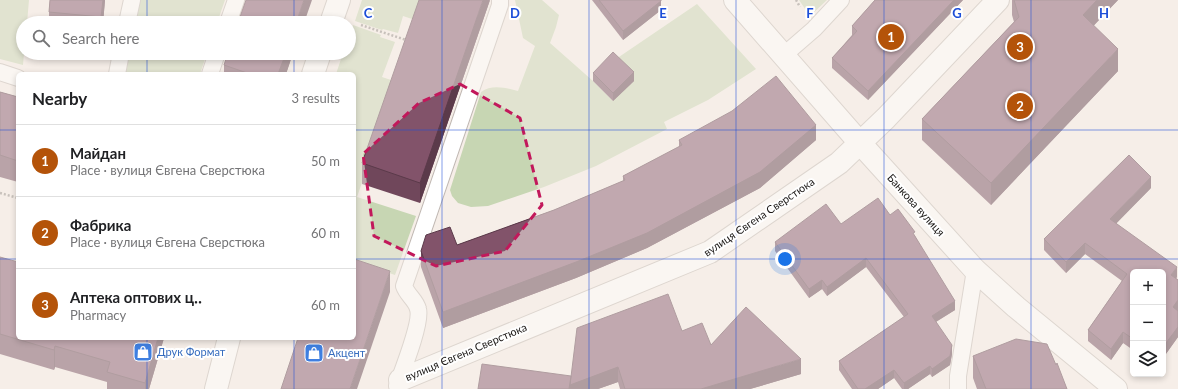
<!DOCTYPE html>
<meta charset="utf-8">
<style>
body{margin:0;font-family:Lato,sans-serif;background:#f2f2f2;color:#202124}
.controls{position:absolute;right:12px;bottom:12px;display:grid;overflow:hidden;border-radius:6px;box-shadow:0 2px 6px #0003}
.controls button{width:36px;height:36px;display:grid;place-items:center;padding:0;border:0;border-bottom:1px solid #e0e0e0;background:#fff;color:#202124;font:20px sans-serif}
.you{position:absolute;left:785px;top:259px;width:14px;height:14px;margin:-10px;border:3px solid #fff;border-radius:50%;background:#1a73e8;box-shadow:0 0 0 6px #1a73e833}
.badge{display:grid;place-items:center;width:26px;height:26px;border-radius:50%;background:#b45309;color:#fff;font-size:13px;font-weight:700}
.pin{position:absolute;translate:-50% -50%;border:2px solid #fff;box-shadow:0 1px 4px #0006}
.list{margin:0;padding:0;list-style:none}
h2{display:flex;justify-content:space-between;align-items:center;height:52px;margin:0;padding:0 16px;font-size:17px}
h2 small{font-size:13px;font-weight:400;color:#757577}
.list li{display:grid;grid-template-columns:26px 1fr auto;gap:12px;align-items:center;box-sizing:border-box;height:72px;padding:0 16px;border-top:1px solid #e0e0e0}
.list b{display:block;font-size:15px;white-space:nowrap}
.list p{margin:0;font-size:13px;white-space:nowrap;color:#757577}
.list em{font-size:13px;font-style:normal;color:#757577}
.icon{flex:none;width:22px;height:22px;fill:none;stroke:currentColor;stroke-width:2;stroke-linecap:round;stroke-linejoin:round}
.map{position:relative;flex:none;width:1178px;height:389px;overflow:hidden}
.search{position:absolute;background:#fff;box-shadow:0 2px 6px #0003;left:16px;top:16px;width:340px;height:44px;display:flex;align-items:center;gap:10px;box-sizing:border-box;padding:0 14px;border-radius:22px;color:#757577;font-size:15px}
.panel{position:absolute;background:#fff;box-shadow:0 2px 6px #0003;left:16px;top:72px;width:340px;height:268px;border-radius:6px}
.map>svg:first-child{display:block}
.green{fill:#c7d6b3}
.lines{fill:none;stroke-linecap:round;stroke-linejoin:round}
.lane-casing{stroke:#c0b8b3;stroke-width:18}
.street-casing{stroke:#c0b8b3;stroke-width:24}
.secondary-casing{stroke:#c0b8b3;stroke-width:24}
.path{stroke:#918b87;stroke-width:2.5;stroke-dasharray:2 2;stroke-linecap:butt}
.lane{stroke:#fff;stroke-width:16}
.street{stroke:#fff;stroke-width:22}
.secondary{stroke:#fff;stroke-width:22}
.wall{fill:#70475b}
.shaded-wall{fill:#5b3a4a}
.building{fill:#82536a;stroke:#5b3a4a}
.marked{fill:none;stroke:#c2185b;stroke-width:3;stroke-dasharray:8 5;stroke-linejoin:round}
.grid{fill:none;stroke:#1d4ed8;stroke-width:1;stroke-opacity:0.55}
.labels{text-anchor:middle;stroke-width:4;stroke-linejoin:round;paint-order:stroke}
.street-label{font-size:11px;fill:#1b1816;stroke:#fff}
.shop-label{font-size:11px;fill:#366cbe;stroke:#fff;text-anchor:start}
.grid-label{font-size:13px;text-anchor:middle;font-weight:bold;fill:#1d4ed8;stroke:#fff;stroke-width:4;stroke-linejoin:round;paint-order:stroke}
</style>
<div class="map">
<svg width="1178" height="389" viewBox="0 0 1178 389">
<rect width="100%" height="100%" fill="#f6eee8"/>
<!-- green -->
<g class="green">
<polygon points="0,0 29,0 27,23 23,23 23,53 24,53 23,65 0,59"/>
<polygon points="139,0 225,0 217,23 134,23"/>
<polygon points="362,0 425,0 418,21 403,16 398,33 383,29 382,30 355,21"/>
<path d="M515,0H542L559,15L556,27L550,43L593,81L613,101V61L697,4L756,69L708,100L664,122L667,129L596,166L544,187L488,206L471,207L458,203L452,196L450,190L481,92C492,84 506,88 518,91L535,46L523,38Z"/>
<polygon points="799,0 827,0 810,16"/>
<polygon points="353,25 381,35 380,37 395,42 382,77 397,82 357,197 416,216 395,275 354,261 354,74 336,74 343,53 349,53 349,36"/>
<polygon points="128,53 207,53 200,74 123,74"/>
</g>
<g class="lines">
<!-- lane casing -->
<g class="lane-casing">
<g id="lane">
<polyline points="127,23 132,0"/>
<polyline points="228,23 236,0"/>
<polyline points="784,55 814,29 841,0"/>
<polyline points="0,72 18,78"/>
<polyline points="117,74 121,53"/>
<polyline points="210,74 217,53"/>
<path d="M397,386C402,372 422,322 418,309C416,300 407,295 404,286L500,5V0"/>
<polyline points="958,389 958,376 975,270"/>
</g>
</g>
<!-- street casing -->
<g class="street-casing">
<g id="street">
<polyline points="735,0 860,143 975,270 1016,307 1116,389"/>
<polyline points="400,380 710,252 839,163 886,118 998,0"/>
</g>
</g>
<!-- secondary casing -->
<g class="secondary-casing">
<g id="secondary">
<polyline points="331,23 339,0"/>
<polyline points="313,74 320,53"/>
<polyline points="216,389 229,338"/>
</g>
</g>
<!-- path -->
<g class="path">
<polyline points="796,0 800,7"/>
<polyline points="361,25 406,40"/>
<polyline points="0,193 18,198"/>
</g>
<!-- lane -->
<use href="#lane" class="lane"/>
<!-- street -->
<use href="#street" class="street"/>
<!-- secondary -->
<use href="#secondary" class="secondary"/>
</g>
<!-- wall -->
<g class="wall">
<polygon points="50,0 105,0 103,23 49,23 49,12"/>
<polygon points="490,0 420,203 362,184 362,163"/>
<polygon points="592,0 661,0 661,10 623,40"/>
<polygon points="875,0 963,0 868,100 832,68 832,58 852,35 852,26"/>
<polygon points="1012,0 1118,0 1093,26 1118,71 991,205 922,140 922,119 1014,22 1012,15"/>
<polygon points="293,53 286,74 224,74 224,65"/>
<polygon points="593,73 634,81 613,101 593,81"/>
<polygon points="0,92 18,97 18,182 0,177"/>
<polygon points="679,140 816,140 760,188 647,248 576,278 443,328 421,267 421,251 457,245 554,210 623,181 623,176 679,147"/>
<polygon points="1151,188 1116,223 1177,277 1176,278 1178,280 1178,337 1163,358 1163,272 1133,272 1133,350 1123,343 1111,360 1088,341 1088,330 1122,281 1085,254 1066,273 1044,250 1044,239"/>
<polygon points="841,224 915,236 955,310 936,322 952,354 950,365 932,377 930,374 908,389 902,389 894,378 878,389 852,389 839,370 839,361 904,317 866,267 827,296 822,289 809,298 775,251 775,242"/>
<polygon points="0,257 18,338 164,338 149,389 107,389 107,382 55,367 54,370 0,354"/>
<polygon points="682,331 711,345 801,374 750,389 620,389 618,382 598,389 478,389 571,376"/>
<polygon points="973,356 1056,365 1067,389 977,389 973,378"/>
</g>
<!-- shaded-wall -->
<g class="shaded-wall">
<polygon points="103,0 105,0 103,23 101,23"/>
<polygon points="304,0 312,0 304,23 296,23"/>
<polygon points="483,0 490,0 420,203 420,183"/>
<polygon points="954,0 963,0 868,100 868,91"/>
<polygon points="1097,0 1118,0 1083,37 1083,15"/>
<polygon points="661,1 661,10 623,40 623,31"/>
<polygon points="1118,49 1118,71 991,205 991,183"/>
<polygon points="286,53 293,53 286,74 278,74"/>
<polygon points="634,72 634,81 613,101 613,93"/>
<polygon points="816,125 816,140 760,188 647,248 576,278 443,328 443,312"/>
<polygon points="1151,177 1151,188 1110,230 1110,219"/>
<polygon points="1085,243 1085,254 1066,273 1066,262"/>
<polygon points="866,258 866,267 827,296 827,287"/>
<polygon points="1177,267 1177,277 1171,285 1171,275"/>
<polygon points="390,271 390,292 357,389 350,389"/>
<polygon points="822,280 822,289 809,298 809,289"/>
<polygon points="1178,300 1178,311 1173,318 1173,307"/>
<polygon points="955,301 955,310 932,324 932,316"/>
<polygon points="1178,327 1178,337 1163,358 1163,347"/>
<polygon points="1123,332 1123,343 1111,360 1111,349"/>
<polygon points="158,338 164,338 149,389 145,389 145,383"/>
<polygon points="952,345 952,354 950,365 932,377 932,369"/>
<polygon points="55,346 55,367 54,370 54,350"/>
<polygon points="801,359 801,374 750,389 701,389"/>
<polygon points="930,366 930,374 908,389 904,389 904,383"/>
<polygon points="618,367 618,382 598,389 569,389 571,376"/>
<polygon points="894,370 894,378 878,389 865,389"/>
</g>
<!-- building -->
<g class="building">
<polygon points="50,0 103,0 101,17 49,12"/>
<polygon points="246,0 304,0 296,23 238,23"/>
<polygon points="419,0 483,0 420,183 362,163"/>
<polygon points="599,0 661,0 661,1 623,31"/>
<polygon points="875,0 954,0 868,91 832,58 857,31 852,26"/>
<polygon points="1014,0 1097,0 1083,15 1118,49 991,183 922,119 1019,17"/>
<polygon points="613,52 634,72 613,93 593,73"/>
<polygon points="228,53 286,53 278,74 250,74 224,65"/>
<polygon points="776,76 816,125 760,172 647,233 576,262 443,312 421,251 426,235 450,227 457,245 554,210 625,180 623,176 682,145 679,140 732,111"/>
<polygon points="0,92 18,97 18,161 0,155"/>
<polygon points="1129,155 1151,177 1110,219 1177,267 1171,275 1178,280 1178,300 1173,307 1178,311 1178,327 1163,347 1163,272 1133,272 1133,339 1123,332 1111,349 1088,330 1127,274 1085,243 1066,262 1044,239"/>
<polygon points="878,198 890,215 898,209 915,232 913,233 955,301 932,316 952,345 950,356 932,369 930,366 904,383 894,370 865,389 858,389 839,361 908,314 866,258 827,287 822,280 809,289 775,242 826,204 841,224"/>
<polygon points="0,257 18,262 18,338 158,338 145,383 107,372 110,362 55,346 54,350 0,334"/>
<polygon points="354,259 390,271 350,389 281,389 298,338 354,338"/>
<polygon points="668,294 682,331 702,323 711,345 746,307 801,359 701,389 625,389 618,367 570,385 577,328"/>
<polygon points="1016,339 1047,344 1056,365 1057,363 1067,389 986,389 973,356"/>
<polygon points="482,364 571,376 569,389 478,389"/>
</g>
<!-- marked area -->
<path d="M0 0H1178V389H0ZM460,84L520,118L542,205L505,251L436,266L374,236L363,154L419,103Z" fill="#f6eee8" fill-opacity=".55" fill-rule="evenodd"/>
<path class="marked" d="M460,84L520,118L542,205L505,251L436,266L374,236L363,154L419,103Z"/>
<!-- grid -->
<path class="grid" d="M147,0V23M294,0V23M442,0V389M589,0V389M736,0V389M884,0V389M1031,0V389M147,53V74M294,53V74M0,130H18M354,130H1178M0,259H18M354,259H1178M147,338V389M294,338V389"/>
<!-- icons -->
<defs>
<g id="shop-square" transform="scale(1)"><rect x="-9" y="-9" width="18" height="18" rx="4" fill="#3f7fe0" stroke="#fff"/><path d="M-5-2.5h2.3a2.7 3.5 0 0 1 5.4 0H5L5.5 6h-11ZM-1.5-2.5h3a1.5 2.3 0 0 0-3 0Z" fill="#fff"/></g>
</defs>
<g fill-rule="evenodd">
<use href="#shop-square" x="143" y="352"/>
<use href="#shop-square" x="314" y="353"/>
</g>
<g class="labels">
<!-- street labels -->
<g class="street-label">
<text transform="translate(916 205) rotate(48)" y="4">Банкова вулиця</text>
<text transform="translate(759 217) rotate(-34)" y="4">вулиця Євгена Сверстюка</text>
<text transform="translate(466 352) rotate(-23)" y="4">вулиця Євгена Сверстюка</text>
</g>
<!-- shop labels -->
<g class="shop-label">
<text x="157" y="356">Друк Формат</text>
<text x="328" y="357">Акцент</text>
</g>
</g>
<g class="grid-label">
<text x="368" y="18">C</text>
<text x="515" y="18">D</text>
<text x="663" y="18">E</text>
<text x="810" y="18">F</text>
<text x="957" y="18">G</text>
<text x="1104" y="18">H</text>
</g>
</svg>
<div class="controls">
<button>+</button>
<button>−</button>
<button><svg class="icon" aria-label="layers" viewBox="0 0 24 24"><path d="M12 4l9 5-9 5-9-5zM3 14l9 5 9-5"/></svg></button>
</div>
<div class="you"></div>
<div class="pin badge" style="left:891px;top:37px">1</div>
<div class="pin badge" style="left:1020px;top:106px">2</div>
<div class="pin badge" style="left:1020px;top:47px">3</div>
<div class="search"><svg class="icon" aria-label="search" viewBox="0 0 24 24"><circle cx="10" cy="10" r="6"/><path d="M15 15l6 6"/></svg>Search here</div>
<section class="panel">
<h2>Nearby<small>3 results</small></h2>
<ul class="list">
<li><span class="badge">1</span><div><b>Майдан</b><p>Place · вулиця Євгена Сверстюка</p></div><em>50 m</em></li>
<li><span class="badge">2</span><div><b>Фабрика</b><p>Place · вулиця Євгена Сверстюка</p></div><em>60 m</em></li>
<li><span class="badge">3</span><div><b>Аптека оптових ц‥</b><p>Pharmacy</p></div><em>60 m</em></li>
</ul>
</section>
</div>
